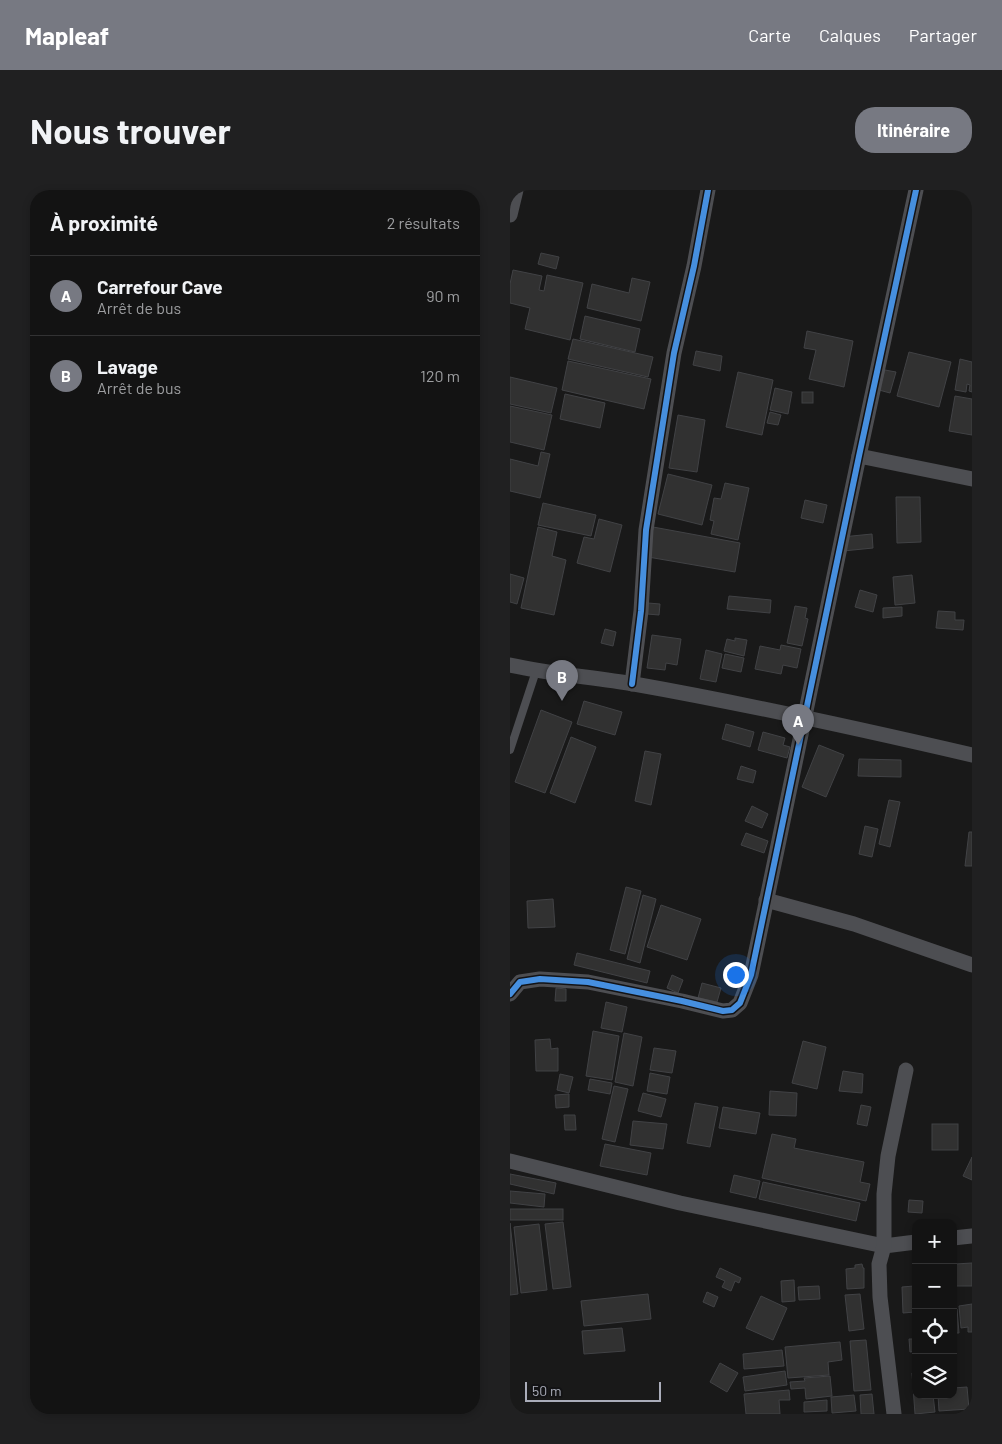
<!DOCTYPE html>
<html lang="fr">
<meta charset="utf-8">
<style>
body{margin:0;font-family:Barlow,sans-serif;background:#202021;color:#f1f3f6}
.controls{position:absolute;right:15px;bottom:15px;display:grid;overflow:hidden;border-radius:10px;box-shadow:0 2px 8px #0003}
.controls button{width:45px;height:45px;display:grid;place-items:center;padding:0;border:0;border-bottom:1px solid #323233;background:#131313;color:#f1f3f6;font:25px sans-serif}
.scale{position:absolute;left:15px;bottom:12px;width:136px;box-sizing:border-box;padding-left:5px;border:2px solid #aaadba;border-top:0;font-size:14px;line-height:18px;white-space:nowrap;color:#aaadba;-webkit-text-stroke:4px #131315;paint-order:stroke}
.you{position:absolute;left:225px;top:784px;width:18px;height:18px;margin:-12px;border:4px solid #fff;border-radius:50%;background:#1a73e8;box-shadow:0 0 0 8px #1a73e833}
.badge{display:grid;place-items:center;width:32px;height:32px;border-radius:50%;background:#777982;color:#fff;font-size:16px;font-weight:700}
.pin{position:absolute;translate:-50% -41px;filter:drop-shadow(0 1px 2px #0008)}
.pin::after{content:'';position:absolute;top:26px;width:18px;height:15px;background:inherit;clip-path:polygon(0 0,100% 0,50% 100%)}
.list{margin:0;padding:0;list-style:none}
h2{display:flex;justify-content:space-between;align-items:center;height:65px;margin:0;padding:0 20px;font-size:21px}
h2 small{font-size:16px;font-weight:400;color:#9d9ea0}
.list li{display:grid;grid-template-columns:32px 1fr auto;gap:15px;align-items:center;box-sizing:border-box;height:80px;padding:0 20px;border-top:1px solid #323233}
.list b{display:block;font-size:19px;white-space:nowrap}
.list p{margin:0;font-size:16px;white-space:nowrap;color:#9d9ea0}
.list em{font-size:16px;font-style:normal;color:#9d9ea0}
.icon{flex:none;width:28px;height:28px;fill:none;stroke:currentColor;stroke-width:2;stroke-linecap:round;stroke-linejoin:round}
.map{position:relative;flex:none;width:462px;height:1224px;overflow:hidden;border-radius:20px}
header{display:flex;align-items:center;gap:30px;box-sizing:border-box;height:70px;padding:0 25px;background:#777982;color:#fff}
header strong{font-size:24px}
nav{display:flex;gap:28px;margin-inline-start:auto;font-size:18px}
.intro{display:flex;align-items:center;justify-content:space-between;box-sizing:border-box;height:120px;padding:0 30px}
h1{margin:0;font-size:35px}
.button{padding:12px 22px;border-radius:20px;background:#777982;color:#fff;font-size:18px;font-weight:700}
main{display:flex;gap:30px;padding:0 30px}
aside{flex:1;background:#131313;border-radius:20px;box-shadow:0 2px 8px #0003}
.map>svg:first-child{display:block}
.building{fill:#313131;stroke:#414245}
.lines{fill:none;stroke-linecap:round;stroke-linejoin:round}
.lane{stroke:#4d4e52;stroke-width:8}
.street{stroke:#4d4e52;stroke-width:15}
.cycleway-casing{stroke:#131315;stroke-width:9}
.cycleway{stroke:#468fdf;stroke-width:6}
</style>
<header>
<strong>Mapleaf</strong>
<nav><a>Carte</a><a>Calques</a><a>Partager</a></nav>
</header>
<div class="intro"><h1>Nous trouver</h1><a class="button">Itinéraire</a></div>
<main>
<aside>
<h2>À proximité<small>2 résultats</small></h2>
<ul class="list">
<li><span class="badge">A</span><div><b>Carrefour Cave</b><p>Arrêt de bus</p></div><em>90 m</em></li>
<li><span class="badge">B</span><div><b>Lavage</b><p>Arrêt de bus</p></div><em>120 m</em></li>
</ul>
</aside>
<div class="map">
<svg width="462" height="1224" viewBox="0 0 462 1224">
<rect width="100%" height="100%" fill="#191919"/>
<!-- building -->
<g class="building">
<polygon points="31,63 49,67 46,79 28,74"/>
<polygon points="3,80 32,86 29,100 34,101 37,85 73,93 60,150 15,139 20,118 0,113 0,94"/>
<polygon points="122,88 140,92 131,131 77,118 82,94 119,103"/>
<polygon points="75,126 130,139 125,162 70,149"/>
<polygon points="297,141 343,151 334,197 299,189 306,160 294,158"/>
<polygon points="63,149 143,167 138,187 58,169"/>
<polygon points="186,161 212,166 210,181 183,175"/>
<polygon points="399,162 441,172 429,217 387,206"/>
<polygon points="450,169 462,172 462,202 459,201 460,195 457,194 456,202 445,200"/>
<polygon points="58,171 141,189 134,219 52,200"/>
<polygon points="375,180 386,182 380,203 369,200"/>
<polygon points="228,182 263,190 252,245 216,237"/>
<polygon points="0,187 47,198 41,223 0,214"/>
<polygon points="265,198 282,202 278,224 260,220"/>
<rect x="292" y="202" width="11" height="11"/>
<polygon points="55,204 95,213 90,238 50,229"/>
<polygon points="445,206 462,209 462,245 439,241"/>
<polygon points="0,216 42,225 34,260 0,252"/>
<polygon points="260,222 271,225 268,235 257,233"/>
<polygon points="168,225 195,230 187,282 159,278"/>
<polygon points="31,262 40,264 30,308 0,301 0,269 28,276"/>
<polygon points="158,284 202,295 192,335 148,324"/>
<polygon points="215,293 239,298 228,350 201,344 204,331 200,330 204,308 211,309"/>
<polygon points="386,307 410,307 411,352 387,353"/>
<polygon points="295,310 317,315 313,333 291,328"/>
<polygon points="33,313 86,325 81,346 28,335"/>
<polygon points="89,329 112,335 100,382 67,373 74,347 84,349"/>
<polygon points="28,337 47,342 42,366 56,370 44,425 11,418"/>
<polygon points="143,337 230,353 225,382 138,367"/>
<polygon points="362,344 363,358 333,361 332,347"/>
<polygon points="0,384 14,388 7,414 0,412"/>
<polygon points="402,385 405,413 385,415 383,387"/>
<polygon points="350,400 367,405 363,422 345,417"/>
<polygon points="219,406 261,410 260,423 217,419"/>
<polygon points="138,413 150,414 149,425 137,424"/>
<polygon points="285,416 297,418 295,428 298,429 292,456 277,453"/>
<polygon points="392,417 392,426 373,428 373,418"/>
<polygon points="428,421 445,422 445,430 454,430 453,440 426,438"/>
<polygon points="95,439 106,442 103,456 91,453"/>
<polygon points="142,445 171,449 167,475 156,473 155,480 137,478"/>
<polygon points="225,448 237,450 234,466 214,461 217,449 225,451"/>
<polygon points="271,455 291,459 287,478 273,475 271,484 245,479 250,456 270,460"/>
<polygon points="196,460 212,464 206,492 190,489"/>
<polygon points="215,464 234,468 231,482 212,478"/>
<polygon points="74,511 112,522 105,545 67,534"/>
<polygon points="31,520 62,532 35,603 5,592"/>
<polygon points="216,534 244,542 240,557 212,549"/>
<polygon points="253,542 275,548 273,555 280,557 277,568 248,560"/>
<polygon points="61,547 86,557 65,613 40,603"/>
<polygon points="309,555 334,565 316,607 292,597"/>
<polygon points="135,561 151,564 141,615 125,611"/>
<polygon points="349,569 391,570 391,587 348,586"/>
<polygon points="231,576 246,581 243,593 227,589"/>
<polygon points="379,610 390,612 380,657 369,654"/>
<polygon points="242,616 258,624 252,638 235,631"/>
<polygon points="355,636 368,639 362,667 349,664"/>
<polygon points="459,642 462,642 462,676 455,676"/>
<polygon points="236,643 258,651 254,663 231,655"/>
<polygon points="116,697 131,701 115,764 100,760"/>
<polygon points="133,705 146,709 130,773 117,769"/>
<polygon points="43,709 45,737 18,738 17,711"/>
<polygon points="151,715 191,729 177,770 137,757"/>
<polygon points="67,763 140,781 137,793 64,775"/>
<polygon points="162,785 173,790 168,803 157,798"/>
<polygon points="192,793 211,798 207,812 188,808"/>
<polygon points="46,798 56,799 56,811 45,811"/>
<polygon points="96,812 117,817 112,842 91,838"/>
<polygon points="83,841 109,846 102,890 76,886"/>
<polygon points="114,843 132,847 123,896 105,892"/>
<polygon points="40,849 41,859 48,858 48,881 26,881 25,850"/>
<polygon points="293,851 316,857 307,899 282,893"/>
<polygon points="144,858 166,861 162,883 140,880"/>
<polygon points="333,881 353,884 352,903 329,901"/>
<polygon points="140,883 160,887 157,904 137,901"/>
<polygon points="50,884 63,887 59,903 47,900"/>
<polygon points="80,889 102,893 100,904 78,900"/>
<polygon points="104,896 118,899 105,952 92,949"/>
<polygon points="260,901 287,903 286,926 259,925"/>
<polygon points="133,903 156,909 151,927 128,921"/>
<polygon points="59,904 59,917 46,918 45,905"/>
<polygon points="185,913 208,917 200,957 177,953"/>
<polygon points="351,915 361,917 357,936 347,934"/>
<polygon points="213,917 250,923 246,944 209,938"/>
<polygon points="54,925 65,925 66,940 55,940"/>
<polygon points="123,931 157,934 153,959 120,955"/>
<rect x="422" y="934" width="26" height="26"/>
<polygon points="262,944 286,949 284,958 354,972 350,992 360,994 356,1011 252,988"/>
<polygon points="95,954 141,963 137,985 90,976"/>
<polygon points="462,967 462,990 453,986"/>
<polygon points="0,984 46,993 44,1004 0,994"/>
<polygon points="224,985 250,991 246,1008 220,1002"/>
<polygon points="253,992 350,1013 346,1031 249,1009"/>
<polygon points="0,1001 35,1004 34,1017 0,1013"/>
<polygon points="399,1010 413,1011 412,1023 398,1022"/>
<rect x="0" y="1019" width="53" height="11"/>
<polygon points="53,1032 61,1097 43,1099 35,1034"/>
<polygon points="0,1033 8,1104 0,1105"/>
<polygon points="29,1034 37,1100 11,1103 4,1037"/>
<polygon points="462,1073 462,1096 446,1096 445,1074"/>
<polygon points="352,1074 353,1078 354,1078 354,1098 337,1099 336,1079 345,1078 345,1075"/>
<polygon points="210,1078 231,1088 229,1093 225,1091 221,1101 212,1097 215,1091 206,1087"/>
<polygon points="284,1090 285,1111 272,1112 271,1091"/>
<polygon points="309,1096 310,1109 289,1110 288,1097"/>
<polygon points="404,1096 405,1122 393,1123 392,1097"/>
<polygon points="197,1102 208,1107 204,1117 193,1112"/>
<polygon points="138,1104 141,1129 74,1136 71,1111"/>
<polygon points="350,1104 354,1139 339,1141 335,1105"/>
<polygon points="251,1106 277,1118 263,1150 236,1138"/>
<polygon points="462,1114 462,1142 458,1142 458,1137 451,1138 449,1116"/>
<polygon points="443,1119 447,1119 449,1143 446,1143 446,1148 443,1149"/>
<polygon points="112,1138 115,1161 74,1164 72,1141"/>
<polygon points="399,1149 406,1149 406,1161 400,1162"/>
<polygon points="356,1150 361,1200 344,1201 340,1151"/>
<polygon points="330,1152 332,1170 318,1172 319,1185 278,1188 275,1157"/>
<polygon points="272,1160 274,1176 234,1179 233,1164"/>
<polygon points="210,1173 228,1183 217,1202 200,1192"/>
<polygon points="275,1181 277,1195 235,1201 233,1187"/>
<polygon points="406,1182 406,1205 423,1205 425,1222 405,1224 402,1183"/>
<polygon points="320,1186 322,1206 296,1209 295,1198 281,1199 280,1192 295,1191 294,1188"/>
<polygon points="457,1197 459,1219 429,1221 428,1205 443,1205 443,1198"/>
<polygon points="279,1200 280,1210 269,1210 270,1224 236,1224 234,1204"/>
<polygon points="362,1204 364,1224 351,1224 350,1205"/>
<polygon points="344,1205 346,1221 322,1223 321,1207"/>
<polygon points="317,1210 317,1221 294,1222 294,1212"/>
</g>
<g class="lines">
<!-- lane -->
<polyline class="lane" points="0,560 26,481"/>
<!-- street -->
<g class="street">
<polyline points="0,25 6,0"/>
<polyline points="349,266 462,289"/>
<path d="M0,475C41,484 82,487 124,494C237,514 350,539 462,565"/>
<polyline points="122,494 131,421 136,340 164,163 184,76 198,0"/>
<polyline points="256,710 344,734 462,775"/>
<polyline points="0,804 10,792 30,789 78,792 172,811 213,821 222,820 230,813 241,785 349,266 406,0"/>
<polyline points="0,971 170,1013 374,1056 406,1052"/>
<polyline points="443,1048 462,1046"/>
<polyline points="384,1224 370,1107 369,1074 374,1056 374,1004 378,966 396,880"/>
</g>
<!-- cycleway casing -->
<g class="cycleway-casing">
<g id="cycleway">
<polyline points="122,494 131,421 136,340 164,163 184,76 198,0"/>
<polyline points="0,804 10,792 30,789 78,792 172,811 213,821 222,820 230,813 241,785 349,266 406,0"/>
</g>
</g>
<!-- cycleway -->
<use href="#cycleway" class="cycleway"/>
</g>
</svg>
<div class="controls">
<button>+</button>
<button>−</button>
<button><svg class="icon" aria-label="locate" viewBox="0 0 24 24"><circle cx="12" cy="12" r="6"/><path d="M12 2v4M12 18v4M2 12h4M18 12h4"/></svg></button>
<button><svg class="icon" aria-label="layers" viewBox="0 0 24 24"><path d="M12 4l9 5-9 5-9-5zM3 14l9 5 9-5"/></svg></button>
</div>
<div class="scale">50 m</div>
<div class="you"></div>
<div class="pin badge" style="left:288px;top:555px">A</div>
<div class="pin badge" style="left:52px;top:511px">B</div>
</div>
</main>
